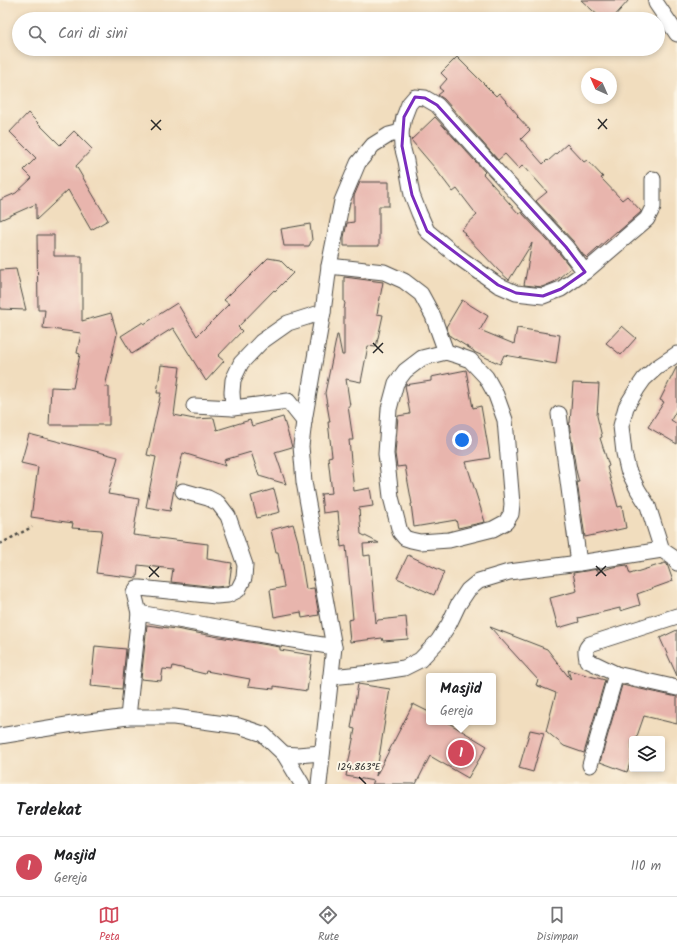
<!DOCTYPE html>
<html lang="id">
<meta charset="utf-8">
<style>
body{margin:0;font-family:Kalam,sans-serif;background:#f2f2f2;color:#202124}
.controls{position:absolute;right:12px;bottom:12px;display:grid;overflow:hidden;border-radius:4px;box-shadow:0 2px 6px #0003}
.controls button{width:36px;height:36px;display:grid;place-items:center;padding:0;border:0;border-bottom:1px solid #e0e0e0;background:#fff;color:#202124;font:20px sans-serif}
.compass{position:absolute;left:581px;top:68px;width:36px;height:36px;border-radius:50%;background:#fff;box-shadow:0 2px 6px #0003;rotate:315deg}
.you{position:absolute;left:462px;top:440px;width:14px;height:14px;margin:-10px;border:3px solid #fff;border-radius:50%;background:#1a73e8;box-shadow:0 0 0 6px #1a73e833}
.badge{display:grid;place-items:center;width:26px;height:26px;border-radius:50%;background:#d1495b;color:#fff;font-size:13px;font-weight:700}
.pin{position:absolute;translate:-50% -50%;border:2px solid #fff;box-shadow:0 1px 4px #0006}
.popup{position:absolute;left:426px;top:673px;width:70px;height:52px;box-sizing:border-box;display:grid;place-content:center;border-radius:4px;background:#fff;filter:drop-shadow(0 1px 3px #0005);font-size:13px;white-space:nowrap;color:#757577}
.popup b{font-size:15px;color:#202124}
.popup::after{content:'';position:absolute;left:50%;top:100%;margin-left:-8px;border:8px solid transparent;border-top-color:#fff}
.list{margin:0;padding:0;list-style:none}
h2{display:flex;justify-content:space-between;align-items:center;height:52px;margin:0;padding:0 16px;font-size:17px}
h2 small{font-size:13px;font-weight:400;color:#757577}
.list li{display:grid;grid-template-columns:26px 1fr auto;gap:12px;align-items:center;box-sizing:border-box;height:60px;padding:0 16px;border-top:1px solid #e0e0e0}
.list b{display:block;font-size:15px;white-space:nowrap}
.list p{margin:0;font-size:13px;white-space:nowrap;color:#757577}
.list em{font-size:13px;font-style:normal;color:#757577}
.icon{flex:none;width:22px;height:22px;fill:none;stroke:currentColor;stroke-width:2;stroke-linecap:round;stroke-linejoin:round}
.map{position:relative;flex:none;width:677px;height:784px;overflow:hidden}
.search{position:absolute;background:#fff;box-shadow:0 2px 6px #0003;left:12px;right:12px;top:12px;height:44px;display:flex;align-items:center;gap:10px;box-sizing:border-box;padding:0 14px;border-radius:22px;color:#757577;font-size:15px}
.sheet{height:112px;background:#fff}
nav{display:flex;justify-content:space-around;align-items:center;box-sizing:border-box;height:56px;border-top:1px solid #e0e0e0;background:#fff;font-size:11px;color:#757577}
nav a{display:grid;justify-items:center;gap:2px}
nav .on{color:#d1495b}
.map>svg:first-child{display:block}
.building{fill:#e8b5ad}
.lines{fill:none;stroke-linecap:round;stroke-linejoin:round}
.street-casing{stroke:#494641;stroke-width:17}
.path{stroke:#494641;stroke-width:2.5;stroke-dasharray:3 3;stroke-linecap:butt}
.street{stroke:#fff;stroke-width:15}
.marked{fill:none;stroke:#7b2cbf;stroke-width:3;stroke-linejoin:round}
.ticks{fill:none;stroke:#2b2b2b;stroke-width:1.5}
.ticks-label{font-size:10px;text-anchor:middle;fill:#2b2b2b;stroke:#fcf5e5;stroke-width:4;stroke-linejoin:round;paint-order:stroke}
</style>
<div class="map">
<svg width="677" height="784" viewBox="0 0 677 784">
<rect width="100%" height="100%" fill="#fcf5e5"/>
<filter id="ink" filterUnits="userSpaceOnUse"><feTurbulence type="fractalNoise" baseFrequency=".025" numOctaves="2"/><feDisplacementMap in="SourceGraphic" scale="8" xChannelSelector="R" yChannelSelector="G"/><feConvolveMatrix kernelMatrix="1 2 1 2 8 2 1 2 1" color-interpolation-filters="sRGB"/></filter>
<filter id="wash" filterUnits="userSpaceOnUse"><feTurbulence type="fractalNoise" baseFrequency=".012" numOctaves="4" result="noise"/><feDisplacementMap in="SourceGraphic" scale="16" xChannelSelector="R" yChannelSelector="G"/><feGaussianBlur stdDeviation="0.9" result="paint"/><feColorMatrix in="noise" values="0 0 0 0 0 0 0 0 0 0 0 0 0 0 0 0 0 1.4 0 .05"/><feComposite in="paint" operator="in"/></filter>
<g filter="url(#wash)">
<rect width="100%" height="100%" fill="#f1ddbe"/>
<g id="blocks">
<!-- building -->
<g class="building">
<polygon points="581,0 629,0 612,19 602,19"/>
<polygon points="457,57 496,96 499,93 518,115 517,116 530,130 521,139 543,164 547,160 548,161 567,144 584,162 587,160 603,177 601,178 622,200 627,196 641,211 641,212 618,232 617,231 587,258 585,256 584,256 573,241 536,201 547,192 523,165 519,169 505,154 498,160 444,99 438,95 443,91 439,88 447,79 441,73"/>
<polygon points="28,113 60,145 74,131 92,149 76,166 108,220 91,230 68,190 36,220 36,204 0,220 0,200 16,193 32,178 24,170 36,158 10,132"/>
<polygon points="435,117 485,172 483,174 519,214 522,212 523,214 559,253 571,268 554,282 542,287 524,285 532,243 509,280 499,271 464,234 465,233 461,230 477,215 457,189 453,192 434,167 411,140"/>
<polygon points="360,182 389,182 389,206 379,206 379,246 344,246 344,237 347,223 354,222 354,196"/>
<polygon points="310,224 312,240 309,246 284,246 281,229"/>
<polygon points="37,235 54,235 54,256 82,256 82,321 111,313 117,334 105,387 109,387 109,425 49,425 51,387 73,388 80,354 77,353 81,333 43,328 45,310 38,310"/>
<polygon points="268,258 280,260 293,273 275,291 274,290 238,327 242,331 218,356 224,361 206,381 173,328 132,354 121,336 143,322 144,324 177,303 197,336 229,304 224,300 242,282 243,283"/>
<polygon points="16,269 26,310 0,309 0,270"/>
<polygon points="344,277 383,282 377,314 383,315 376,347 368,346 361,382 346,379 350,406 348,406 353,440 349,440 354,491 370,488 373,506 359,508 361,534 379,543 363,544 364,556 370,555 376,623 378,620 406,617 408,639 383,641 382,638 350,642 348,620 353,619 346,546 341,547 338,511 323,513 321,494 332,493 328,457 332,456 328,422 330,422 325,393 337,335 338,335 342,355 344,355 344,309 345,303 344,302"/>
<polygon points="462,300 488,316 480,330 514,344 517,328 560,335 556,364 504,355 500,364 474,352 474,351 450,336 446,327"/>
<polygon points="622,326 636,338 621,355 606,343"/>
<polygon points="161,365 180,367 174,415 194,419 214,418 217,430 250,420 252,426 283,417 292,447 275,452 286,484 259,476 251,452 224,460 226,466 183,453 174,489 170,511 146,507 156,457 147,455 161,393 157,393"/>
<polygon points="677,366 677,409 671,420 677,424 677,444 648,427 664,402 660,400"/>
<polygon points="466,370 473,408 481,406 490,458 466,462 485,522 458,528 456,520 414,527 411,504 412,504 405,466 397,467 395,454 398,416 410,414 405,385 431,381 431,377"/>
<polygon points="573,383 599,384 597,416 602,437 600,438 609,466 607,467 618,507 622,506 626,528 585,537 577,482 579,482 576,470 569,423 570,423"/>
<polygon points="29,434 118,457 108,494 139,499 133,535 208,544 207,559 232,563 229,585 226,586 216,587 171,582 173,569 138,565 137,578 96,573 102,530 72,528 73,523 31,517 38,467 21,463"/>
<polygon points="274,489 280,512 257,518 251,496"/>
<polygon points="293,524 298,541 306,589 314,588 319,615 302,618 301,612 274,617 270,590 284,587 278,552 276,552 271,530"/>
<polygon points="408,555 444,572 434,595 397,578"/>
<polygon points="665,563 667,564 673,581 637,594 640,605 620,611 620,608 578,618 579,622 558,628 550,598 577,591 573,573 598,569 598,572 613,567 627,565 630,574"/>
<polygon points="147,625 176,629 213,636 280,647 280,650 312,655 307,691 274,686 274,689 248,686 250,679 206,671 205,674 173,666 172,670 163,669 161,681 141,679"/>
<polygon points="490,627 547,649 571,680 568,670 605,680 584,753 564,746 546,731 556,693 536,685 538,680"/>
<polygon points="677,630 677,676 660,638"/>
<polygon points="95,646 126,649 122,689 91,686"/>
<polygon points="358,684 390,689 376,776 413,704 429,712 429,722 447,722 487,746 468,778 430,756 416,784 372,784 374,781 346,776 355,729 351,728"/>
<polygon points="622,685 677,697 677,724 644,716 636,739 632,739 632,758 627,772 600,762"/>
<polygon points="530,730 544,733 533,772 519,768"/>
</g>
</g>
</g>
<g filter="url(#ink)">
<use href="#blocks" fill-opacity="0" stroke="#494641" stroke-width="1"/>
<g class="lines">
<!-- street casing -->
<g class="street-casing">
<g id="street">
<polyline points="656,3 677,34"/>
<polyline points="329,266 384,272 404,281 421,294 433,316 446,352"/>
<polyline points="585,272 566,247 458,129 437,105 425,98 415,97 409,104 404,117 401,132 402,146 406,161 412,195 419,213 427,231 457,256 498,285 516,293 543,296 561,289 585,272 647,219 653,207 653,179"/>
<polygon points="446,352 456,355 470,360 486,377 496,395 505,420 512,504 511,514 506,522 493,529 449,540 420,542 411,540 405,538 400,532 391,497 386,454 389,409 396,383 405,371 422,358"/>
<polyline points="677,354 656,368 644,379 637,389 626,407 621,426 624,453 628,470 638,490 648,506 662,550 674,558 677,563"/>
<polyline points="194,406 233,408 288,401 304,421"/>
<polyline points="233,408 232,392 233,380 241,363 261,342 288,323 323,312"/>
<polyline points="559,414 579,563"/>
<polyline points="139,613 134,593 137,588 140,588 216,596 228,595 238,590 244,578 245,565 228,516 218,503 208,498 183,491"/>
<path d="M677,616L590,644C584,650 586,652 587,660L616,674L677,688"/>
<polyline points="331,677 371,673 404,668 420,660 438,641 449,624 458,605 468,590 479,581 509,572 579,563 662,550"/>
<polyline points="128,717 139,613 239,631 334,647"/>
<polyline points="0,736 73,724 128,717 174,717 239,726 263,734 284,754 302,784"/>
<polyline points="284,754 297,755 322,753"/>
<polyline points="590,765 616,674"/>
<polyline points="319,784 334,647 304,482 301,446 304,421 323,312 329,266 342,201 358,163 373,145 389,135 401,132"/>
</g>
</g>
<!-- path -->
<polyline class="path" points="0,544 32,527"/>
<!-- street -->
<use href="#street" class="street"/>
</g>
</g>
<!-- marked area -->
<path class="marked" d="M415,97L425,98L437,105L566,247L585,272L561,289L543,296L516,293L498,285L427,231L412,195L402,146L404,117Z"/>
<!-- ticks -->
<path class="ticks" d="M598,119L607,129M151,120L161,130M598,129L607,119M151,130L161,120M373,343L383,353M373,353L383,343M596,566L606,576M149,567L159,577M596,576L606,566M149,577L159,567M359,777L366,784"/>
<g class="ticks-label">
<text x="359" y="770">124.863°E</text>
</g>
</svg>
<div class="controls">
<button><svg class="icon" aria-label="layers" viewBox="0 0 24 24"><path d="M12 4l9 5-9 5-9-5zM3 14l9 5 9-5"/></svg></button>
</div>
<svg class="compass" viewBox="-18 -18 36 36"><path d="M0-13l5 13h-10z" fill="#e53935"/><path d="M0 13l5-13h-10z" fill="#757577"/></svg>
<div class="you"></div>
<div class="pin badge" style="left:461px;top:753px">1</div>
<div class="popup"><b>Masjid</b>Gereja</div>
<div class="search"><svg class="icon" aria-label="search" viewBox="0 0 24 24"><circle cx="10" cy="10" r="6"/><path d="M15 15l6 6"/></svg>Cari di sini</div>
</div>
<section class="sheet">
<h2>Terdekat<small></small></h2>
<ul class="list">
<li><span class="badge">1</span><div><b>Masjid</b><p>Gereja</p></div><em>110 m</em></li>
</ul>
</section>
<nav>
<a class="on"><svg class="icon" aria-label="map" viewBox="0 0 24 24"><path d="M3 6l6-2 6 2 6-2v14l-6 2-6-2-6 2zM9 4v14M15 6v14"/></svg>Peta</a>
<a><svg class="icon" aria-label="directions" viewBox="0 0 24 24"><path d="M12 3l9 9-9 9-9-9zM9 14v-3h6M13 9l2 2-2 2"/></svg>Rute</a>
<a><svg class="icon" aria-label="saved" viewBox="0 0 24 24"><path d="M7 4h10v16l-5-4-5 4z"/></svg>Disimpan</a>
</nav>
